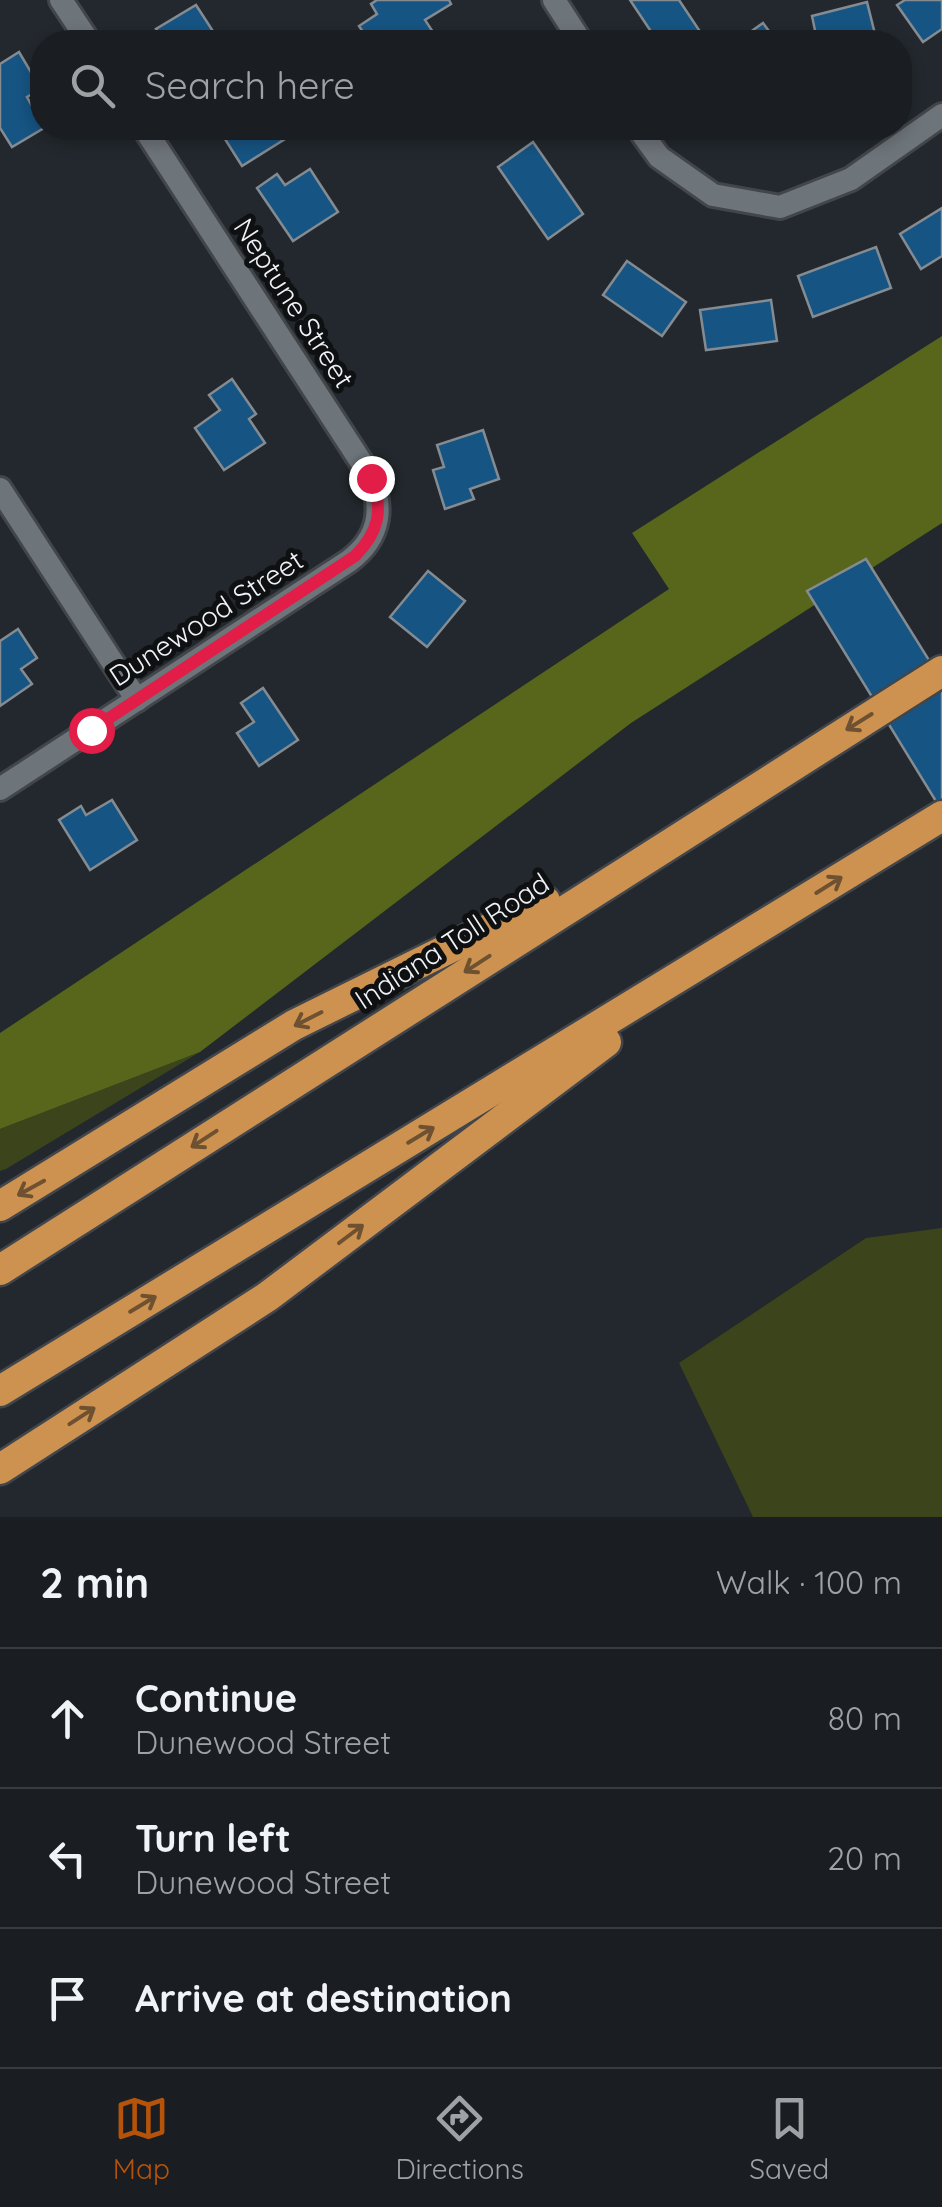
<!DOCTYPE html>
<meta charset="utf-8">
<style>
body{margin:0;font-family:Quicksand,sans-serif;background:#272b2f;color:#f1f3f6}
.stop{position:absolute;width:30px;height:30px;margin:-22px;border:8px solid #e11d48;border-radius:50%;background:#fff}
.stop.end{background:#e11d48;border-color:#fff;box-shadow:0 2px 10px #0008}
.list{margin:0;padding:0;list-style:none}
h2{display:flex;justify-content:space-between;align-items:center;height:130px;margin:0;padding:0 40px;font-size:42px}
h2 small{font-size:32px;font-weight:400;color:#9fa2a5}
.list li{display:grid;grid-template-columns:65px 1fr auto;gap:30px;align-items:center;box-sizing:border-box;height:140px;padding:0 40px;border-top:2px solid #383c40}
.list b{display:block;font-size:38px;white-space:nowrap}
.list p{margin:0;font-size:32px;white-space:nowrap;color:#9fa2a5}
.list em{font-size:32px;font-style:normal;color:#9fa2a5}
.icon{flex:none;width:55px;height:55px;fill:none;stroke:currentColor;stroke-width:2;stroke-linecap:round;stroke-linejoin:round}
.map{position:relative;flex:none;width:942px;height:1517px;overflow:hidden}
.search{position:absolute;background:#1a1e22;box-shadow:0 5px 15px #0003;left:30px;right:30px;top:30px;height:110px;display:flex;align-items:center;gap:25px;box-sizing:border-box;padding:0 35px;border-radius:40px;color:#9fa2a5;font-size:38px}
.sheet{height:550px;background:#1a1e22}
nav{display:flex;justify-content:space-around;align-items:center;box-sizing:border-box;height:140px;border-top:2px solid #383c40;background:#1a1e22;font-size:28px;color:#9fa2a5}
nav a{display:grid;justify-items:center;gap:5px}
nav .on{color:#b45309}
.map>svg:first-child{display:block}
.green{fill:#3b441b}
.forest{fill:#57661b}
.building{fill:#165483;stroke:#848b91;stroke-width:2.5}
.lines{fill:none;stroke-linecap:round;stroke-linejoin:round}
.minor-casing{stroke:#42464b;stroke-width:28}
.motorway-casing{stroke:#42464b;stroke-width:35}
.minor{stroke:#6d747a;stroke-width:22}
.motorway{stroke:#ce9250;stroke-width:30}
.oneway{stroke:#6e5131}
.route{stroke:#e11d48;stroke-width:12}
.labels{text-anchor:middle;stroke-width:10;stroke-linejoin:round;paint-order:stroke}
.street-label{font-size:28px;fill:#eff3f7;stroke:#0e1012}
</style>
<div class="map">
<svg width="942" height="1517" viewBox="0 0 942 1517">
<rect width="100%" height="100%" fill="#22282d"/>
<!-- green -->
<g class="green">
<polygon points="200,1052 6,1169 0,1171 0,1129"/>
<polygon points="942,1228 942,1517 753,1517 679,1363 866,1238"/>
</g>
<!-- forest -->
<polygon class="forest" points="942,336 942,523 631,723 200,1052 0,1129 0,1033 669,589 632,533"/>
<!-- building -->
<g class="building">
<polygon points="377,0 449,0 451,4 425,20 439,41 370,42 359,26 377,14 371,4"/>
<polygon points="630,0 679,0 707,42 658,42"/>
<polygon points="905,0 942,0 942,29 923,42 897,5"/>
<polygon points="867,2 877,42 807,42 817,40 812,16"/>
<polygon points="196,5 220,42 165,42 156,29"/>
<polygon points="763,23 777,42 741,42 739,40"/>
<polygon points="19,52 41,89 27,97 44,128 12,147 0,128 0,64"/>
<polygon points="218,128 300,128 301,129 242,166"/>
<polygon points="533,142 583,214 548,239 498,167"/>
<polygon points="310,169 338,212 293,241 257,188 277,174 285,185"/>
<polygon points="942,208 942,256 921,269 900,234"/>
<polygon points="876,247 891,288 813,317 798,276"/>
<polygon points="627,261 686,302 662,336 603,295"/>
<polygon points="771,300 777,341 706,350 700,310"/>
<polygon points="232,379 256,414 249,419 265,443 224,470 195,428 220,410 209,395"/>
<polygon points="483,430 499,479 470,489 474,499 445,509 433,470 444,467 437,445"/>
<polygon points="866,559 942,681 942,811 807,591"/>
<polygon points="428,571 465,601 427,647 390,617"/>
<polygon points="18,629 37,658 21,669 32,684 0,706 0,641"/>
<polygon points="263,688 298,740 259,766 237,733 254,722 241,703"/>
<polygon points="112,800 137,840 90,870 59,820 81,806 86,815"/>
</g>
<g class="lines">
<!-- minor casing -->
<g class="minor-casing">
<g id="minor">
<polyline points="61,0 89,42"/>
<polyline points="554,0 581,42"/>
<polyline points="638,128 659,157 713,195 780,207 851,179 942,115"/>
<polyline points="0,489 137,700"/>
<path d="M0,789L349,561C381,537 385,505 367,471L144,128"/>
</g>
</g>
<!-- motorway casing -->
<g class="motorway-casing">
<g id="motorway">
<polyline points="0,1206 294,1025 545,901"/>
<polyline points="0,1270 942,671"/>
<polyline points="0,1391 942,816"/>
<polyline points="0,1469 267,1297 606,1042"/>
</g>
</g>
<!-- minor -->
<use href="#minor" class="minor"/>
<!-- motorway -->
<use href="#motorway" class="motorway"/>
</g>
<!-- one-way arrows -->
<defs><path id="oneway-shaft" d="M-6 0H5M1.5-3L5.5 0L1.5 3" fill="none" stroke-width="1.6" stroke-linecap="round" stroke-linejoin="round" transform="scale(2.5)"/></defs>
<g class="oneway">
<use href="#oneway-shaft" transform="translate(859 722) rotate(148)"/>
<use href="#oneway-shaft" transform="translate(829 885) rotate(-32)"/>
<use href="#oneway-shaft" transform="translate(477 964) rotate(147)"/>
<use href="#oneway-shaft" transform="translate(308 1019) rotate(153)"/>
<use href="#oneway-shaft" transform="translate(421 1135) rotate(-31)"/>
<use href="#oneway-shaft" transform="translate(204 1139) rotate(147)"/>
<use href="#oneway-shaft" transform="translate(31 1188) rotate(151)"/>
<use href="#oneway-shaft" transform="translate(351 1234) rotate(-37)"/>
<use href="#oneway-shaft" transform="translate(143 1304) rotate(-31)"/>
<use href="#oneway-shaft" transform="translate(82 1416) rotate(-33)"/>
</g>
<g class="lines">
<!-- route -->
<path class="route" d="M91,730L355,556C379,532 384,509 371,478"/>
</g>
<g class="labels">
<!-- street labels -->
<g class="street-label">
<text transform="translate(294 303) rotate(57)" y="10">Neptune Street</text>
<text transform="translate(206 618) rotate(-33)" y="10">Dunewood Street</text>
<text transform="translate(452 941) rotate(-33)" y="10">Indiana Toll Road</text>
</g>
</g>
</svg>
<div class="stop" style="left:91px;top:730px"></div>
<div class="stop end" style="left:371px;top:478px"></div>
<div class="search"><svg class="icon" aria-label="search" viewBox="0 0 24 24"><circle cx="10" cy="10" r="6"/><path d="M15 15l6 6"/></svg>Search here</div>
</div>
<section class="sheet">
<h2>2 min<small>Walk · 100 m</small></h2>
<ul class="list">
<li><svg class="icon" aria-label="ahead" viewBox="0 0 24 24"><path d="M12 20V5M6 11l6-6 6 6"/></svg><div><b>Continue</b><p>Dunewood Street</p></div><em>80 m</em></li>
<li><svg class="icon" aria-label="left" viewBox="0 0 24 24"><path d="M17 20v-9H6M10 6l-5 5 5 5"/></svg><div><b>Turn left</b><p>Dunewood Street</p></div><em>20 m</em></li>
<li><svg class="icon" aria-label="arrive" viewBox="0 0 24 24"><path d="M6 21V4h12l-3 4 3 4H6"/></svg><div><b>Arrive at destination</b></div></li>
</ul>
</section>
<nav>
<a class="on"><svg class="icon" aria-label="map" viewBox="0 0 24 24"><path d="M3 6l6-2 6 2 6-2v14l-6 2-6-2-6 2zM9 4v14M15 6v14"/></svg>Map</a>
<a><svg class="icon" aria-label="directions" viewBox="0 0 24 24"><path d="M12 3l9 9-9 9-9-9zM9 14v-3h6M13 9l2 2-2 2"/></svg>Directions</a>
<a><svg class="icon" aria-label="saved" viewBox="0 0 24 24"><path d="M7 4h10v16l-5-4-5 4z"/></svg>Saved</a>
</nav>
